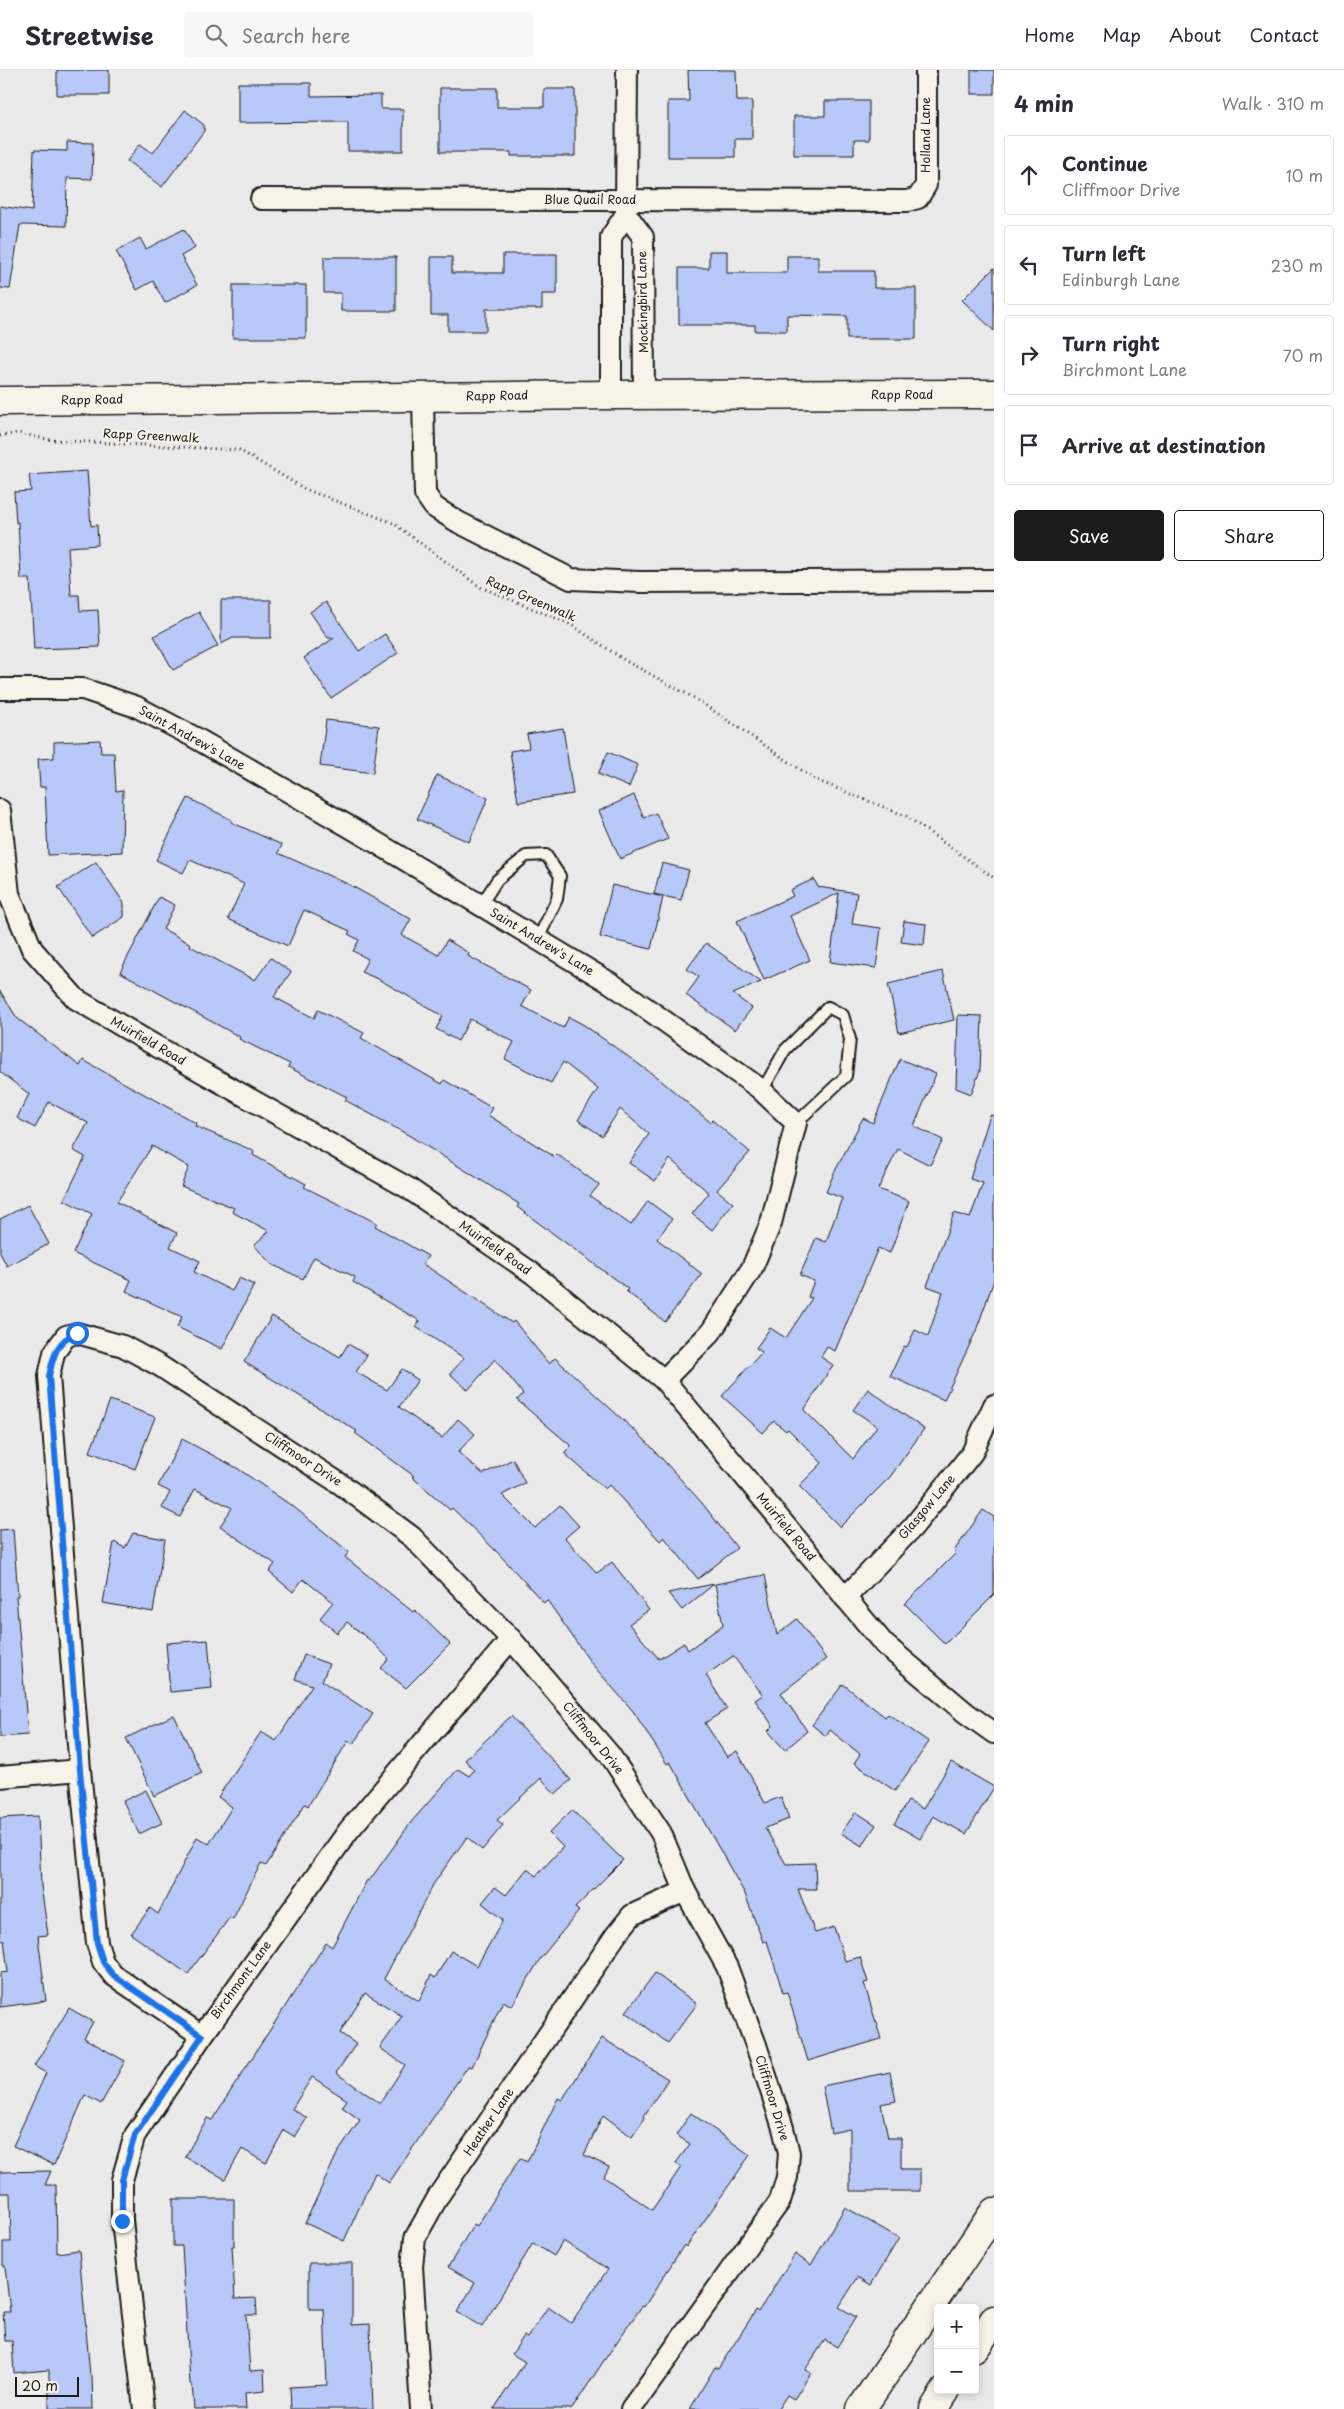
<!DOCTYPE html>
<meta charset="utf-8">
<style>
body{margin:0;font-family:"Playpen Sans",sans-serif;background:#f7f7f7;color:#2b2b33}
.controls{position:absolute;right:15px;bottom:15px;display:grid;overflow:hidden;border-radius:5px;box-shadow:0 2px 8px #0003}
.controls button{width:45px;height:45px;display:grid;place-items:center;padding:0;border:0;border-bottom:1px solid #e1e1e2;background:#fff;color:#2b2b33;font:25px sans-serif}
.scale{position:absolute;left:15px;bottom:12px;width:64px;box-sizing:border-box;padding-left:5px;border:2px solid #1c1c1c;border-top:0;font-size:14px;line-height:18px;white-space:nowrap;color:#1c1c1c;-webkit-text-stroke:4px #f7f3e8;paint-order:stroke}
.stop{position:absolute;width:15px;height:15px;margin:-11px;border:4px solid #1a73e8;border-radius:50%;background:#fff}
.stop.end{background:#1a73e8;border-color:#fff;box-shadow:0 1px 5px #0008}
.list{margin:0;padding:0;list-style:none}
h2{display:flex;justify-content:space-between;align-items:center;height:65px;margin:0;padding:0 20px;font-size:21px}
h2 small{font-size:16px;font-weight:400;color:#7c7c81}
.list li{display:grid;grid-template-columns:32px 1fr auto;gap:15px;align-items:center;box-sizing:border-box;height:80px;margin:0 10px 10px;padding:0 10px;border:1px solid #e1e1e2;border-radius:5px}
.list b{display:block;font-size:19px;white-space:nowrap}
.list p{margin:0;font-size:16px;white-space:nowrap;color:#7c7c81}
.list em{font-size:16px;font-style:normal;color:#7c7c81}
.actions{display:flex;gap:10px;padding:15px 20px}
.actions a{flex:1;padding:11px 0;border:1px solid #1c1c1c;border-radius:5px;text-align:center;font-size:18px;color:#1c1c1c}
.actions .main{background:#1c1c1c;color:#fff}
.icon{flex:none;width:28px;height:28px;fill:none;stroke:currentColor;stroke-width:2;stroke-linecap:round;stroke-linejoin:round}
.map{position:relative;flex:none;width:994px;height:2339px;overflow:hidden}
header{display:flex;align-items:center;gap:30px;box-sizing:border-box;height:70px;padding:0 25px;background:#fff;border-bottom:1px solid #e1e1e2}
header strong{font-size:24px}
nav{display:flex;gap:28px;margin-inline-start:auto;font-size:18px}
.search{width:350px;height:45px;background:#f7f7f7;display:flex;align-items:center;gap:12px;box-sizing:border-box;padding:0 18px;border-radius:5px;color:#7c7c81;font-size:19px}
main{display:flex}
aside{flex:1;background:#fff}
.map>svg:first-child{display:block}
.building{fill:#b8c8f8;stroke:#1c1c1c;fill-rule:evenodd}
.lines{fill:none;stroke-linecap:round;stroke-linejoin:round}
.lane-casing{stroke:#1c1c1c;stroke-width:14}
.street-casing{stroke:#1c1c1c;stroke-width:24}
.secondary-casing{stroke:#1c1c1c;stroke-width:31}
.path{stroke:#1c1c1c;stroke-width:3;stroke-dasharray:1 4;stroke-linecap:butt}
.lane{stroke:#f7f3e8;stroke-width:10}
.street{stroke:#f7f3e8;stroke-width:20}
.secondary{stroke:#f7f3e8;stroke-width:28}
.route{stroke:#1a73e8;stroke-width:6}
.labels{text-anchor:middle;stroke-width:4;stroke-linejoin:round;paint-order:stroke}
.street-label{font-size:12px;fill:#1c1c1c;stroke:#f7f3e8}
</style>
<header>
<strong>Streetwise</strong>
<div class="search"><svg class="icon" aria-label="search" viewBox="0 0 24 24"><circle cx="10" cy="10" r="6"/><path d="M15 15l6 6"/></svg>Search here</div>
<nav><a>Home</a><a>Map</a><a>About</a><a>Contact</a></nav>
</header>
<main>
<div class="map">
<svg width="994" height="2339" viewBox="0 0 994 2339">
<rect width="100%" height="100%" fill="#eaeaeb"/>
<filter id="ink" filterUnits="userSpaceOnUse"><feTurbulence type="fractalNoise" baseFrequency=".02" numOctaves="2"/><feDisplacementMap in="SourceGraphic" scale="10" xChannelSelector="R" yChannelSelector="G"/><feConvolveMatrix kernelMatrix="1 2 1 2 8 2 1 2 1" color-interpolation-filters="sRGB"/></filter>
<g filter="url(#ink)">
<!-- building -->
<g class="building">
<rect x="57" y="0" width="52" height="25"/>
<polygon points="688,0 736,0 737,31 752,31 752,69 735,69 735,87 668,87 668,31 689,31"/>
<rect x="971" y="0" width="23" height="24"/>
<polygon points="238,13 311,13 311,26 381,25 381,39 403,39 403,81 348,81 348,52 238,53"/>
<polygon points="440,18 497,18 497,37 544,37 544,19 575,19 575,86 511,86 511,82 440,82"/>
<polygon points="825,31 869,31 869,70 854,70 854,85 794,85 794,46 825,46"/>
<polygon points="185,40 204,55 204,61 162,117 127,91 140,74 153,83"/>
<polygon points="67,72 93,73 92,109 67,108 66,156 20,155 10,219 0,218 0,136 32,141 34,80 67,81"/>
<polygon points="184,159 195,178 181,186 197,215 165,233 153,211 137,220 116,181 140,168 146,179"/>
<polygon points="709,181 727,181 727,203 787,203 787,186 818,186 818,201 874,201 874,218 916,218 916,269 847,269 847,246 787,245 787,261 755,261 755,255 679,255 679,198 709,198"/>
<polygon points="503,184 557,184 557,224 542,224 542,239 486,239 486,261 448,261 448,245 431,245 431,187 452,187 452,203 503,203"/>
<polygon points="324,187 396,187 396,241 341,241 341,223 324,223"/>
<polygon points="994,198 994,261 962,230"/>
<rect x="233" y="215" width="73" height="53"/>
<polygon points="87,401 91,456 97,455 98,475 68,477 71,525 79,525 80,541 98,540 100,577 34,579 30,509 21,509 18,452 16,453 14,422 31,421 29,405"/>
<polygon points="221,530 271,530 271,568 233,568 221,574"/>
<polygon points="326,532 359,581 385,564 398,583 331,628 304,588 334,568 328,568 310,542"/>
<polygon points="199,542 218,576 173,600 154,566"/>
<polygon points="326,650 379,656 373,703 320,696"/>
<polygon points="563,658 573,724 518,732 510,681 529,678 527,664"/>
<polygon points="100,670 101,683 114,683 116,721 123,720 122,782 48,785 45,717 40,717 38,689 54,688 54,672"/>
<polygon points="608,682 638,695 629,717 598,704"/>
<polygon points="437,705 488,728 469,772 417,749"/>
<polygon points="634,725 644,748 656,743 668,769 620,789 599,741"/>
<polygon points="188,728 232,750 231,752 282,775 278,783 350,815 411,849 402,865 438,885 447,870 469,883 468,886 531,920 522,936 563,958 569,947 584,955 658,1008 710,1052 712,1050 750,1082 717,1120 733,1133 712,1160 692,1144 709,1123 670,1089 655,1111 629,1093 649,1064 620,1039 602,1066 578,1050 598,1019 563,992 551,1013 505,989 514,972 470,949 458,971 436,959 443,946 378,909 361,902 368,889 353,881 359,870 348,864 350,861 304,840 288,876 228,849 244,814 190,790 183,803 156,790"/>
<polygon points="96,792 124,833 124,847 92,868 58,817"/>
<polygon points="662,793 689,800 681,830 654,824"/>
<polygon points="814,809 818,817 857,823 852,854 881,858 876,898 830,892 839,823 790,846 810,890 764,910 737,851 793,826 790,820"/>
<polygon points="612,815 663,827 651,879 600,867"/>
<polygon points="159,827 175,835 163,859 191,874 190,876 255,910 271,888 291,902 274,927 314,948 318,940 364,963 361,968 442,1014 444,1010 492,1038 488,1045 555,1087 557,1084 599,1115 590,1126 631,1155 648,1131 672,1149 657,1169 702,1204 665,1252 626,1221 628,1219 517,1137 519,1134 410,1066 345,1030 347,1027 288,997 290,994 239,969 240,967 120,902"/>
<polygon points="904,851 926,854 924,875 901,872"/>
<polygon points="706,873 761,912 733,924 752,938 735,960 686,925 699,907 687,899"/>
<polygon points="943,901 954,950 899,963 888,914"/>
<polygon points="0,921 17,948 80,996 83,990 196,1053 195,1056 254,1081 253,1085 306,1114 304,1117 377,1153 375,1156 428,1186 423,1194 512,1253 514,1251 549,1294 555,1288 645,1370 702,1433 737,1478 698,1509 664,1467 660,1471 609,1415 605,1419 564,1383 571,1376 517,1330 523,1324 495,1289 468,1320 450,1304 464,1288 416,1257 420,1251 353,1212 355,1207 314,1187 303,1209 271,1194 254,1175 269,1161 232,1142 234,1138 181,1116 189,1097 152,1076 117,1132 177,1163 170,1177 200,1191 194,1202 232,1221 239,1208 254,1215 222,1279 177,1257 182,1247 126,1221 131,1210 73,1183 92,1144 64,1130 85,1087 73,1080 88,1053 49,1032 35,1058 17,1048 29,1024 0,1002"/>
<polygon points="958,945 982,946 980,1001 971,1024 956,1018"/>
<polygon points="900,989 936,1004 914,1056 943,1070 930,1095 898,1079 878,1119 909,1131 890,1183 878,1178 835,1281 827,1277 821,1287 833,1295 804,1340 853,1389 877,1356 853,1340 868,1319 924,1359 890,1407 840,1457 799,1416 822,1393 788,1359 786,1361 774,1351 763,1363 722,1326 762,1282 756,1278 770,1258 786,1268 812,1228 808,1227 814,1211 800,1205 816,1168 826,1172 842,1128 826,1122 834,1103 863,1048 873,1053"/>
<polygon points="990,1045 994,1046 994,1210 976,1261 944,1330 890,1306 904,1276 907,1277 915,1260 928,1266 943,1222 927,1216 954,1143 970,1148 983,1113 970,1109"/>
<polygon points="28,1135 49,1174 7,1196 0,1183 0,1149"/>
<polygon points="272,1246 340,1287 348,1274 367,1285 356,1302 387,1320 402,1299 418,1310 399,1337 442,1368 458,1349 475,1364 458,1382 483,1404 513,1389 525,1413 502,1425 535,1458 560,1435 579,1456 565,1468 597,1503 612,1492 649,1540 629,1554 659,1589 684,1573 688,1580 723,1555 715,1514 765,1505 777,1565 797,1549 826,1589 781,1623 807,1661 785,1680 768,1661 773,1656 755,1630 763,1625 733,1586 706,1605 727,1639 705,1653 727,1687 737,1681 765,1733 781,1727 789,1749 765,1758 786,1794 815,1793 816,1819 798,1819 815,1863 834,1857 845,1891 860,1887 868,1912 864,1913 881,1969 808,1991 787,1922 783,1923 767,1871 763,1872 745,1824 670,1692 667,1694 633,1641 591,1593 547,1530 544,1533 498,1483 452,1438 450,1440 412,1407 414,1406 355,1363 357,1361 244,1292"/>
<polygon points="110,1330 155,1347 135,1399 90,1382"/>
<polygon points="182,1369 237,1398 295,1438 349,1482 345,1487 413,1542 415,1540 450,1574 406,1618 381,1598 389,1589 371,1571 347,1552 337,1563 320,1548 333,1532 303,1509 293,1522 269,1502 275,1494 220,1456 232,1438 195,1419 180,1447 162,1438 170,1422 158,1416"/>
<polygon points="983,1440 994,1447 994,1525 945,1574 905,1534 956,1483 954,1481"/>
<polygon points="13,1459 18,1526 16,1526 28,1665 0,1667 0,1460"/>
<polygon points="133,1463 165,1469 153,1542 103,1533 114,1472 125,1478"/>
<polygon points="714,1514 682,1540 668,1523"/>
<polygon points="208,1570 212,1618 170,1622 166,1573"/>
<polygon points="304,1585 329,1594 322,1611 373,1644 353,1674 348,1671 308,1736 305,1734 266,1796 261,1793 233,1849 230,1847 188,1904 131,1864 150,1838 158,1844 197,1767 209,1774 232,1737 218,1727 261,1662 276,1671 312,1615 295,1609"/>
<polygon points="843,1614 885,1647 888,1644 929,1672 895,1721 854,1693 860,1684 830,1660 826,1666 812,1655"/>
<polygon points="174,1645 202,1703 154,1726 126,1668"/>
<path d="M511,1646L571,1710L555,1724L541,1708L497,1750L503,1755L482,1780L467,1767L434,1813L384,1909L419,1931L431,1905L435,1908L451,1881L477,1896L503,1850L482,1833L495,1817L506,1825L527,1799L536,1806L563,1777L549,1763L572,1740L623,1790L575,1838L579,1841L540,1889L512,1936L503,1931L472,1997L468,1996L389,2113L375,2103L344,2171L305,2153L337,2084L360,2050L342,2037L347,2030L312,2007L292,2039L307,2048L295,2067L284,2060L266,2093L242,2079L225,2109L185,2087L207,2048L212,2050L326,1873L332,1877L367,1810L369,1811L412,1751L458,1699L469,1706L474,1700L465,1690ZM365,1923L402,1946L380,1978L405,1995L380,2033L336,2003L356,1974L340,1963Z"/>
<polygon points="951,1692 994,1717 966,1764 933,1746 920,1769 894,1754 908,1731 923,1739"/>
<polygon points="146,1720 162,1753 139,1764 123,1731"/>
<polygon points="856,1742 876,1755 862,1776 841,1763"/>
<polygon points="38,1746 41,1815 48,1865 38,1866 46,1931 0,1937 0,1903 8,1902 4,1870 0,1871 0,1748"/>
<polygon points="655,1903 697,1934 668,1973 626,1942"/>
<polygon points="69,1938 93,1952 84,1968 125,1991 101,2034 85,2025 54,2095 13,2076 46,2003 34,1996"/>
<polygon points="602,1968 668,2009 644,2046 645,2048 632,2067 603,2045 584,2085 609,2097 604,2107 652,2140 681,2097 676,2093 690,2074 676,2065 691,2043 750,2085 686,2177 684,2175 644,2237 642,2236 605,2289 572,2339 494,2339 525,2292 512,2284 524,2266 527,2268 548,2237 571,2253 608,2199 563,2171 554,2186 533,2173 482,2257 457,2242 475,2213 448,2197 474,2154 477,2156 520,2088 527,2092 558,2028 562,2030"/>
<polygon points="890,2002 896,2031 881,2034 888,2068 901,2068 901,2099 920,2099 920,2121 850,2121 850,2059 831,2063 822,2016"/>
<polygon points="51,2101 45,2115 56,2115 57,2183 79,2180 90,2305 92,2305 93,2339 49,2339 49,2300 14,2303 12,2271 5,2271 3,2242 10,2242 5,2196 3,2196 3,2172 11,2172 10,2123 0,2123 0,2102"/>
<polygon points="173,2129 234,2129 234,2176 232,2176 235,2229 256,2228 257,2245 246,2245 250,2301 264,2300 265,2321 245,2323 246,2339 194,2339 192,2314 190,2314 182,2176 173,2176"/>
<polygon points="845,2137 899,2168 871,2215 858,2207 839,2237 856,2247 837,2277 825,2270 805,2300 811,2303 794,2329 787,2325 778,2339 690,2339 715,2297 718,2299 756,2240 758,2242 795,2184 811,2195"/>
<polygon points="309,2193 352,2193 352,2255 370,2254 373,2339 291,2339 290,2317 327,2315 324,2239 309,2239"/>
</g>
<g class="lines">
<!-- lane casing -->
<g class="lane-casing">
<g id="lane">
<polyline points="481,835 497,810 526,786 546,785 560,806 557,829 538,869"/>
<polyline points="762,1021 785,980 828,937 843,945 850,969 846,1006 796,1053"/>
</g>
</g>
<!-- street casing -->
<g class="street-casing">
<g id="street">
<polyline points="261,129 907,131 918,128 926,115 926,0"/>
<polyline points="626,144 643,167 644,325"/>
<polyline points="611,325 611,167 626,144 627,0"/>
<polyline points="423,327 425,424 434,437 458,452 571,509 640,512 994,510"/>
<polyline points="0,619 83,619 137,637 194,667 367,767 612,914 759,1018 796,1053 771,1153 752,1198 711,1262 664,1310"/>
<polyline points="0,740 9,824 32,879 76,929 149,972 408,1118 532,1203 664,1310 884,1574 966,1643 994,1663"/>
<polyline points="845,1528 913,1457 972,1383 994,1335"/>
<polyline points="0,1707 80,1700"/>
<polyline points="202,1966 113,1905 103,1892 97,1873 80,1700 49,1306 54,1283 66,1266 77,1263 123,1276 160,1296 342,1415 412,1467 511,1569 610,1685 661,1763 685,1821 727,1897 756,1975 783,2058 789,2083 787,2107 780,2131 631,2339"/>
<polyline points="144,2339 122,2151 122,2110 135,2065 202,1966 349,1760 511,1569"/>
<polyline points="421,2339 412,2196 415,2168 439,2125 616,1865 632,1845 685,1821"/>
</g>
</g>
<!-- secondary casing -->
<g class="secondary-casing">
<g id="secondary">
<polyline points="0,331 611,325 994,324"/>
<polyline points="975,2278 994,2250"/>
<polyline points="861,2339 994,2142"/>
<polyline points="934,2339 946,2320"/>
</g>
</g>
<!-- path -->
<polyline class="path" points="0,366 18,363 51,370 239,380 305,419 393,453 480,517 570,554 626,591 696,629 816,710 906,746 994,808"/>
<!-- lane -->
<use href="#lane" class="lane"/>
<!-- street -->
<use href="#street" class="street"/>
<!-- secondary -->
<use href="#secondary" class="secondary"/>
</g>
</g>
<g class="lines" filter="url(#ink)">
<!-- route -->
<path class="route" d="M77,1263C57,1269 53,1287 49,1306L80,1700L97,1873L103,1892L113,1905L202,1966L135,2065L122,2110V2151"/>
</g>
<g class="labels">
<!-- street labels -->
<g class="street-label">
<text transform="translate(926 65) rotate(-90)" y="4">Holland Lane</text>
<text x="590" y="134">Blue Quail Road</text>
<text transform="translate(643 232) rotate(-91)" y="4">Mockingbird Lane</text>
<text x="902" y="329">Rapp Road</text>
<text transform="translate(497 326) rotate(-1)" y="4">Rapp Road</text>
<text transform="translate(92 330) rotate(-1)" y="4">Rapp Road</text>
<text transform="translate(151 366) rotate(3)" y="4">Rapp Greenwalk</text>
<text transform="translate(531 529) rotate(23)" y="4">Rapp Greenwalk</text>
<text transform="translate(192 668) rotate(29)" y="4">Saint Andrew's Lane</text>
<text transform="translate(542 872) rotate(31)" y="4">Saint Andrew's Lane</text>
<text transform="translate(148 971) rotate(30)" y="4">Muirfield Road</text>
<text transform="translate(495 1178) rotate(35)" y="4">Muirfield Road</text>
<text transform="translate(303 1389) rotate(33)" y="4">Cliffmoor Drive</text>
<text transform="translate(927 1437) rotate(-50)" y="4">Glasgow Lane</text>
<text transform="translate(786 1457) rotate(50)" y="4">Muirfield Road</text>
<text transform="translate(593 1668) rotate(51)" y="4">Cliffmoor Drive</text>
<text transform="translate(241 1910) rotate(-54)" y="4">Birchmont Lane</text>
<text transform="translate(772 2028) rotate(73)" y="4">Cliffmoor Drive</text>
<text transform="translate(489 2052) rotate(-56)" y="4">Heather Lane</text>
</g>
</g>
</svg>
<div class="controls">
<button>+</button>
<button>−</button>
</div>
<div class="scale">20 m</div>
<div class="stop" style="left:77px;top:1263px"></div>
<div class="stop end" style="left:122px;top:2151px"></div>
</div>
<aside>
<h2>4 min<small>Walk · 310 m</small></h2>
<ul class="list">
<li><svg class="icon" aria-label="ahead" viewBox="0 0 24 24"><path d="M12 20V5M6 11l6-6 6 6"/></svg><div><b>Continue</b><p>Cliffmoor Drive</p></div><em>10 m</em></li>
<li><svg class="icon" aria-label="left" viewBox="0 0 24 24"><path d="M17 20v-9H6M10 6l-5 5 5 5"/></svg><div><b>Turn left</b><p>Edinburgh Lane</p></div><em>230 m</em></li>
<li><svg class="icon" aria-label="right" viewBox="0 0 24 24"><path d="M7 20v-9h11M14 6l5 5-5 5"/></svg><div><b>Turn right</b><p>Birchmont Lane</p></div><em>70 m</em></li>
<li><svg class="icon" aria-label="arrive" viewBox="0 0 24 24"><path d="M6 21V4h12l-3 4 3 4H6"/></svg><div><b>Arrive at destination</b></div></li>
</ul>
<div class="actions"><a class="main">Save</a><a>Share</a></div>
</aside>
</main>
